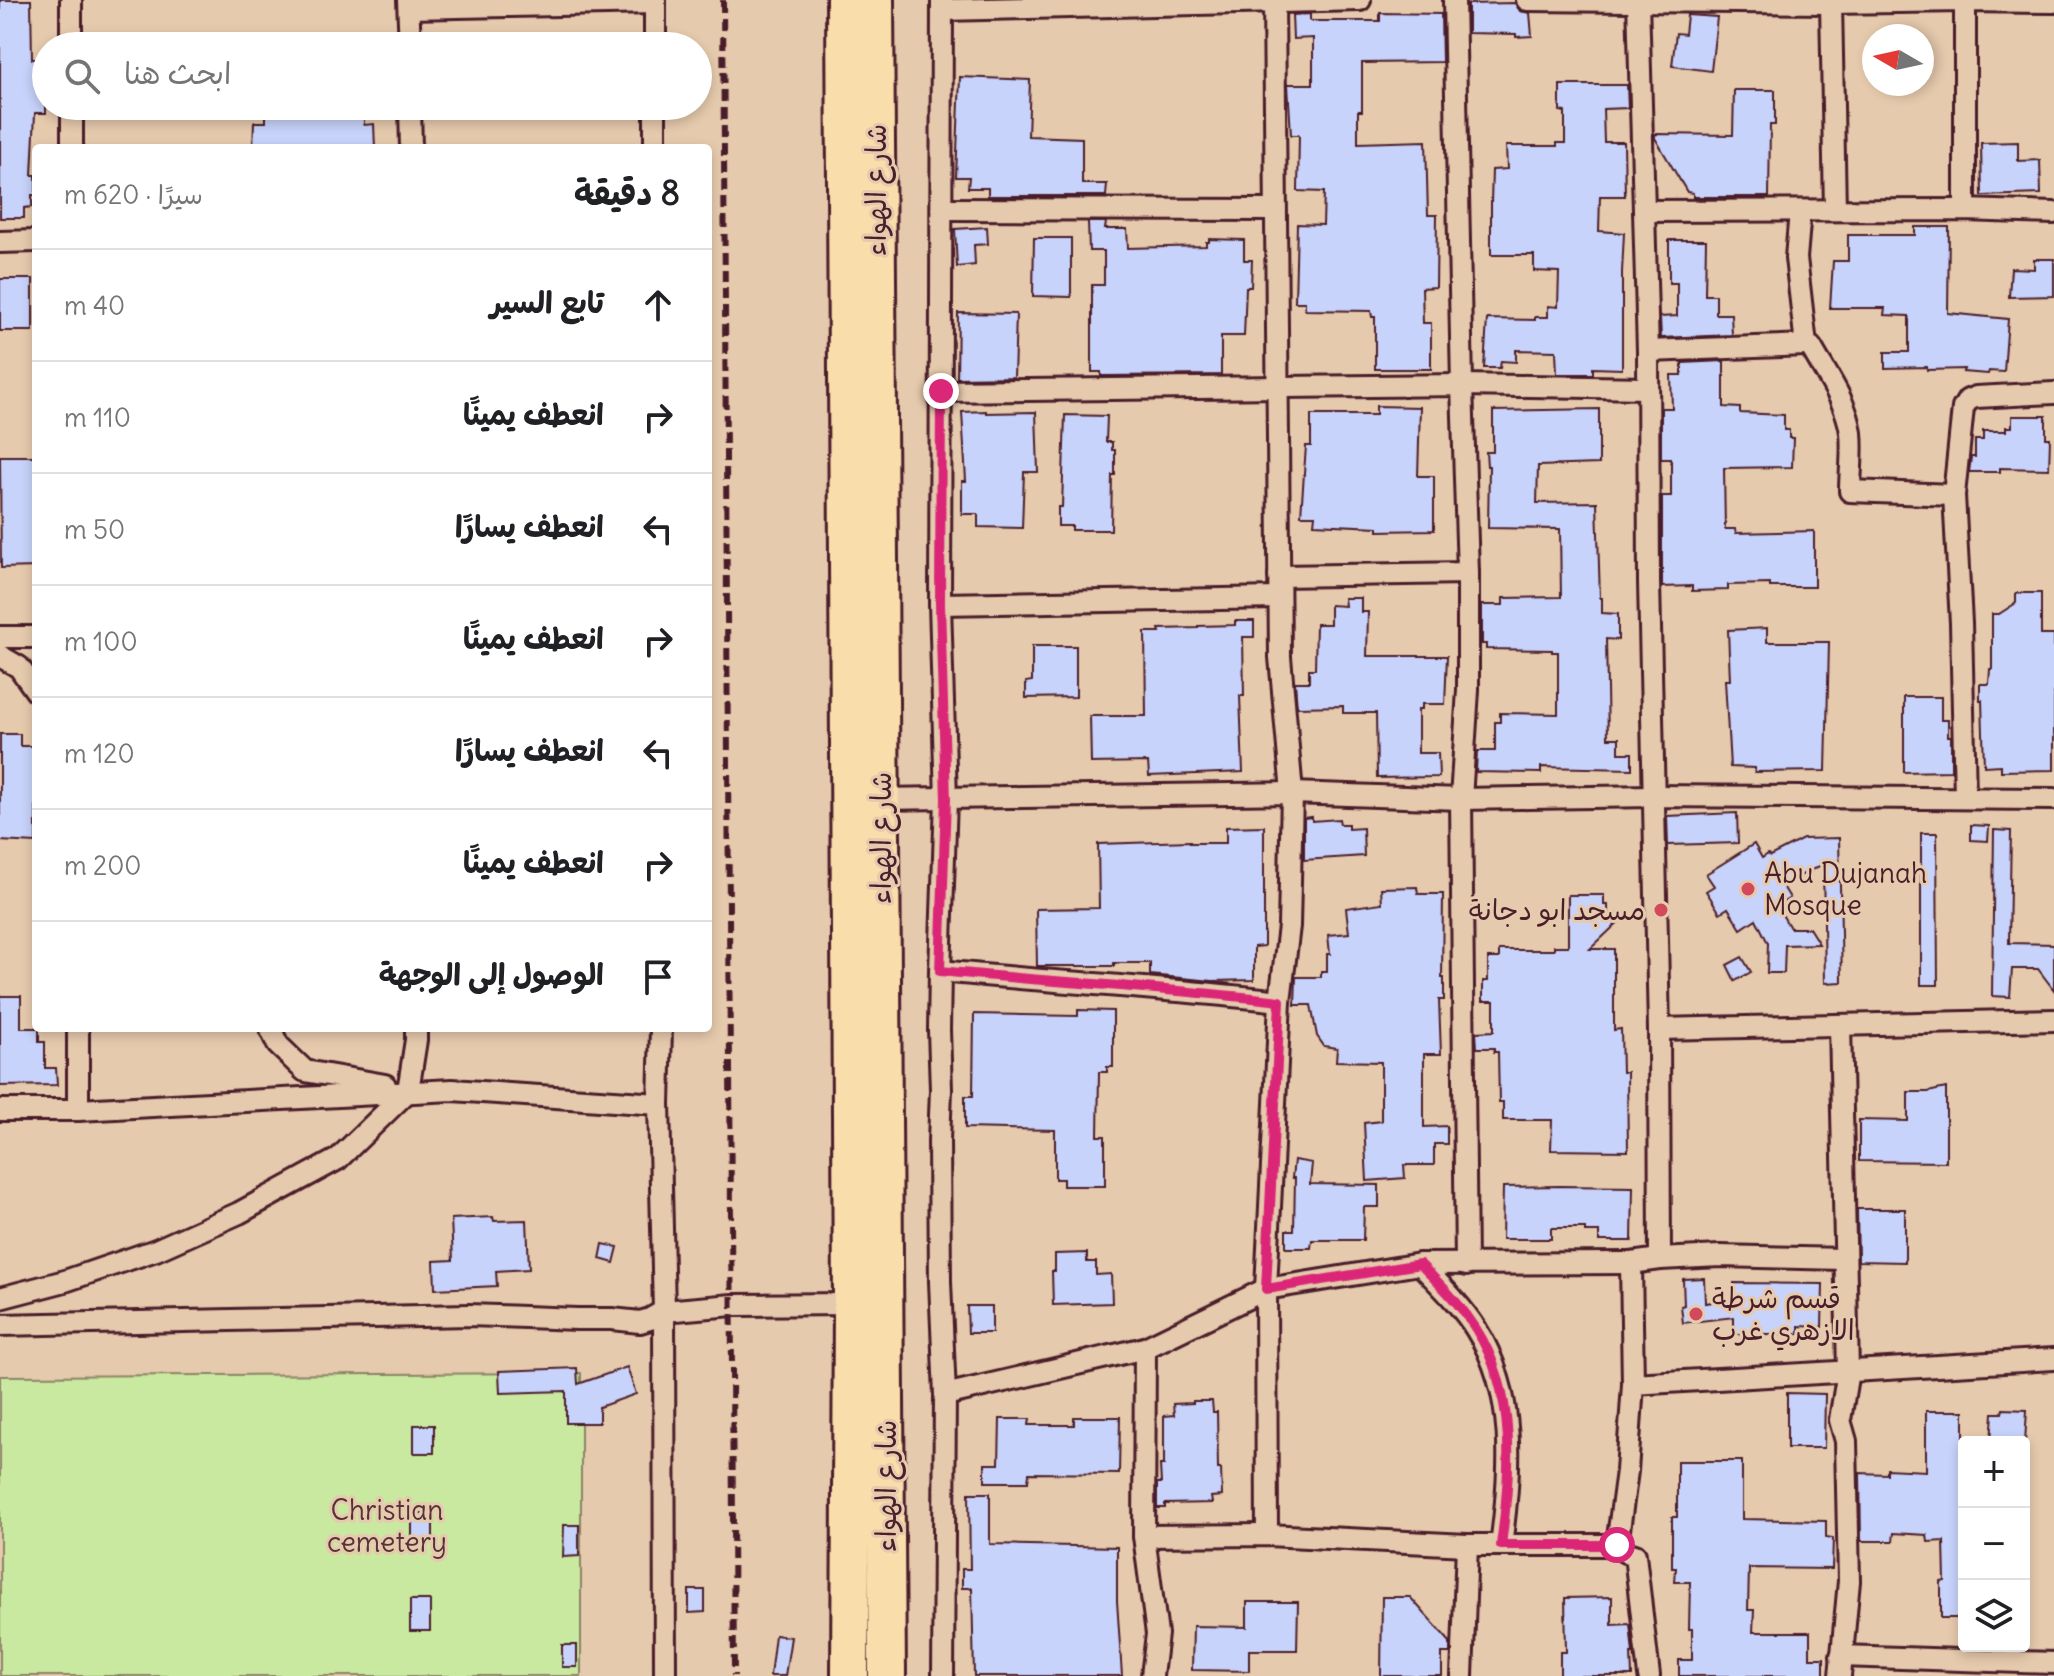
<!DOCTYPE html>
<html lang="ar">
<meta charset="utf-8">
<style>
body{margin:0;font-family:Delius,"Playpen Sans Arabic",sans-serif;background:#f2f2f2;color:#202124;direction:rtl}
.controls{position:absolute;right:24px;bottom:24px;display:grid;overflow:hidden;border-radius:8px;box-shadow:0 4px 12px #0003}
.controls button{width:72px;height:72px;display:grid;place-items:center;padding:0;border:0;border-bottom:2px solid #e0e0e0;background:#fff;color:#202124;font:40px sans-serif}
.compass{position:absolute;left:1862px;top:24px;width:72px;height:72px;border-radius:50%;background:#fff;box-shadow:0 4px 12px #0003;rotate:279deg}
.stop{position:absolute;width:24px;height:24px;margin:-18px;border:6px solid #db2777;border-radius:50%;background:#fff}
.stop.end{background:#db2777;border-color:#fff;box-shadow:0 2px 8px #0008}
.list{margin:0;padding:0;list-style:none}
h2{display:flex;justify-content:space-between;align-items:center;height:104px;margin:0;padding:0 32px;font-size:34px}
h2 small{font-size:26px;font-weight:400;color:#757577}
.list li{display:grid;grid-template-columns:52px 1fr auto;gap:24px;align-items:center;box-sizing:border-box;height:112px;padding:0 32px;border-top:2px solid #e0e0e0}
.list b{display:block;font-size:30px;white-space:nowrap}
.list em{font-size:26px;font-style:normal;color:#757577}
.icon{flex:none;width:44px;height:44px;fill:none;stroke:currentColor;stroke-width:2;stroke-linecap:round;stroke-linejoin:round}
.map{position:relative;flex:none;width:2054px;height:1676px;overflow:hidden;direction:ltr}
.search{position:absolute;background:#fff;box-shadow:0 4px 12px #0003;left:32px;top:32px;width:680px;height:88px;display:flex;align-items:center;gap:20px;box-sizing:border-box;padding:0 28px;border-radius:44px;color:#757577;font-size:30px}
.panel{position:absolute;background:#fff;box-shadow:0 4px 12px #0003;left:32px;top:144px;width:680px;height:888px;border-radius:8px;direction:rtl}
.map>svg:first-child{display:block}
.green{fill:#cae9a0;stroke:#8a8466;stroke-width:2}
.building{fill:#c8d3fb;stroke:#4a1f2b;stroke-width:2}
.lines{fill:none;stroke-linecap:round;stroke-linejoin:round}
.street-casing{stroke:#4a1f2b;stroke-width:26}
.highway-casing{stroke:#4a1f2b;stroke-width:42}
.street{stroke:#e6caad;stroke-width:20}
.highway{stroke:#f9deab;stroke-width:36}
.rail{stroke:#4a1f2b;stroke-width:6;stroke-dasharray:12 6;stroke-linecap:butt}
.route{stroke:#db2777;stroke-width:10}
.poi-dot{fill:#d1495b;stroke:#e6caad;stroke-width:3}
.labels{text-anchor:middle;stroke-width:6;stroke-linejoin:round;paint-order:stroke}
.street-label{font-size:28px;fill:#4a1f2b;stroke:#e6caad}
.poi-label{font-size:28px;fill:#4a1f2b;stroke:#e6caad;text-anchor:start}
.park-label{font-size:28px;fill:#573337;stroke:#e6caad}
</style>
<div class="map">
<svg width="2054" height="1676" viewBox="0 0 2054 1676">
<rect width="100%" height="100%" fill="#e6caad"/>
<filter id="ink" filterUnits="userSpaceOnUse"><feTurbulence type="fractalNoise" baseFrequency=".0125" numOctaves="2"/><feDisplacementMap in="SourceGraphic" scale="16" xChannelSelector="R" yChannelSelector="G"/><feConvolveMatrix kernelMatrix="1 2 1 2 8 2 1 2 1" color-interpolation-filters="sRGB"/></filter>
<g filter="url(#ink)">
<!-- green -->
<polygon class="green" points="581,1373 581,1676 0,1676 0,1376"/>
<!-- building -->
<g class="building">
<polygon points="0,0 31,0 32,59 46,59 46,113 35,113 32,175 36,175 36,195 32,195 32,207 24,208 24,218 0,218"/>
<polygon points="1515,3 1520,11 1530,13 1532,36 1516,37 1516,34 1468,33 1468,4"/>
<polygon points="1380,13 1441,14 1442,62 1362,63 1362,111 1358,111 1358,143 1426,141 1428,215 1437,215 1436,287 1422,288 1423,323 1431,323 1431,369 1375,369 1375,317 1372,317 1371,311 1305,310 1305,302 1295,302 1297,224 1323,225 1324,192 1298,191 1299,135 1291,135 1288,84 1313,84 1313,38 1293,39 1292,15 1310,14 1310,21 1380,21"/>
<polygon points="1687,15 1717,17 1711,71 1672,66 1676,33 1685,34"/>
<polygon points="960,77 1030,80 1028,136 1082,138 1082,184 1107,184 1106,196 988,196 988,188 968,188 969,177 956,177"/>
<polygon points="1560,85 1627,85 1628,108 1603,109 1604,142 1624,142 1625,196 1600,196 1599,231 1624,233 1622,272 1622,369 1593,368 1593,374 1557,374 1556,351 1516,350 1516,362 1501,361 1500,368 1484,368 1487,319 1535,320 1535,317 1548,317 1548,306 1558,307 1559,272 1534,271 1534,255 1491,255 1491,203 1492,170 1507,169 1506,146 1557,146 1557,143 1565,143 1565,112 1560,111"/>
<polygon points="1734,90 1775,90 1775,125 1770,125 1769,197 1693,197 1693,193 1687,192 1655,138 1655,134 1733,135"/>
<polygon points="309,106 360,106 360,116 364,116 364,125 374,124 375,148 253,148 254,122 266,122 266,114 309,114"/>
<polygon points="2018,142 2018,161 2040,160 2041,194 1982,196 1981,143"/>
<polygon points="1088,222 1106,222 1105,229 1127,229 1128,248 1206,246 1206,242 1209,242 1209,239 1244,240 1244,260 1252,260 1251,287 1246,287 1244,336 1221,336 1221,375 1101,376 1101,372 1092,372 1092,285 1104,285 1104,251 1089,251"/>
<polygon points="987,227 988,244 974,245 975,265 957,267 955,229"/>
<polygon points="1915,227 1949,227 1948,313 2008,319 2004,372 1989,371 1988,374 1963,372 1964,369 1927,370 1927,367 1885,368 1885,352 1909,352 1909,316 1884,315 1885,308 1830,308 1833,261 1848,261 1848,235 1915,235"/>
<polygon points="1034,238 1071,238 1071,297 1033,296"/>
<polygon points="1669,240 1706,240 1705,295 1716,295 1716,314 1731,314 1732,335 1661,338 1660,317 1677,316 1677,283 1669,283"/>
<polygon points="2034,259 2054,259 2054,296 2009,297 2011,268 2034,269"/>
<rect x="0" y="279" width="33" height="52"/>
<polygon points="958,313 1016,314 1014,377 957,378"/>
<polygon points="1724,361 1724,407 1740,408 1740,413 1784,415 1784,430 1789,430 1789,438 1793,438 1792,467 1724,468 1725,529 1735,529 1736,533 1814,531 1814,587 1770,587 1770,584 1728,585 1728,590 1692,591 1692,586 1662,587 1662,496 1671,496 1671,459 1661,459 1661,408 1672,408 1671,375 1682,375 1682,363"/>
<polygon points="1376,406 1420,407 1418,476 1434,476 1434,530 1378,531 1378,527 1314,524 1315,515 1301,515 1306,446 1311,446 1311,415 1376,415"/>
<polygon points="1599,409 1599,464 1538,466 1537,503 1597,502 1600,598 1602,598 1602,613 1618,614 1618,640 1606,639 1608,738 1619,738 1619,753 1632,753 1632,769 1541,767 1541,773 1476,772 1477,751 1495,751 1495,722 1500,722 1500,713 1558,714 1558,652 1552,652 1552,650 1486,649 1486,644 1482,644 1482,605 1503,605 1503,598 1561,597 1560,529 1488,528 1489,466 1487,466 1486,452 1493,452 1493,411"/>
<polygon points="986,411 986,413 1036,412 1038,472 1024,472 1022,528 978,527 978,514 962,514 962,481 966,481 962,412"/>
<polygon points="1065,415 1107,416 1106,442 1112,442 1112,450 1115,450 1115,475 1112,475 1111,530 1072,530 1072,526 1058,526 1058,507 1062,507"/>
<polygon points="2012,416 2046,416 2046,438 2050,438 2049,469 2000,468 2000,472 1969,472 1971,457 1975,457 1975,440 1983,440 1983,431 2006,431 2006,427 2012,427"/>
<polygon points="0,456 36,456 36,567 1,568"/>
<polygon points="2016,593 2041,593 2041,635 2054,635 2054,770 2001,771 2001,765 1984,766 1982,700 1980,700 1980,684 1989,684 1990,669 1992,669 1992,614 1999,614 2016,603"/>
<polygon points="1344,598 1361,598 1361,612 1368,612 1367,656 1447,656 1445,704 1422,704 1422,709 1418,709 1418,753 1438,753 1439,777 1377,778 1376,713 1343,713 1343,706 1297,707 1295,682 1309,682 1309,669 1315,669 1316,624 1330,624 1330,605 1345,606"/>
<polygon points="1235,621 1254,621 1254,637 1243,637 1244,696 1240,696 1243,772 1149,776 1148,762 1091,763 1090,716 1146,716 1145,632 1160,632 1159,629 1198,628 1198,626 1235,625"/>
<polygon points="1767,628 1767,642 1829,642 1826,771 1755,772 1755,768 1730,767 1725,680 1730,680 1728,630"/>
<polygon points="1032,646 1076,646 1076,697 1026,698 1026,682 1032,681"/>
<polygon points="1904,697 1941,697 1941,720 1948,720 1948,736 1951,736 1951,771 1904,772"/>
<polygon points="0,734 20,734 20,746 33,746 33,755 36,755 36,843 0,841"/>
<polygon points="1737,813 1738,843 1668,845 1667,816"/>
<polygon points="1312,817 1312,821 1339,819 1340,824 1348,824 1348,829 1363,828 1364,856 1304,860 1304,818"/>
<polygon points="1971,825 1989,826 1988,841 1971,840"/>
<polygon points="1264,826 1264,946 1254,947 1254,980 1213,981 1150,975 1150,963 1114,963 1114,966 1037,966 1036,909 1099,908 1098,844 1190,841 1190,843 1226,843 1226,827"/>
<polygon points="1994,830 2011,831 2009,943 2054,944 2054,990 2038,969 2012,969 2010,997 1992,996"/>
<polygon points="1921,833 1937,833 1938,985 1921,985"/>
<polygon points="1839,838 1842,982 1825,983 1823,864 1782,885 1790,898 1777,906 1790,928 1809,928 1819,944 1785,945 1784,973 1767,973 1768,943 1756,919 1741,929 1728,908 1720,913 1706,891 1714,886 1706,874 1754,844 1762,858 1768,854 1770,856 1803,839"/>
<polygon points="1417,887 1418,894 1443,894 1442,978 1444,978 1444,1000 1439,1000 1441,1054 1424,1054 1424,1127 1447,1126 1447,1144 1434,1144 1434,1165 1404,1165 1405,1178 1367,1181 1364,1123 1381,1121 1381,1062 1336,1061 1337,1048 1324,1046 1317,1036 1311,1005 1295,1005 1296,977 1321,977 1321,971 1327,971 1327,954 1330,954 1328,935 1349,933 1346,908 1382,903 1381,888"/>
<polygon points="1568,895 1604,895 1604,905 1608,905 1608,914 1627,914 1590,949 1614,949 1614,1030 1621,1029 1622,1072 1627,1072 1628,1151 1551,1150 1552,1120 1503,1120 1503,1102 1499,1102 1498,1052 1494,1052 1494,1048 1477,1048 1476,1032 1494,1031 1494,1001 1483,1001 1483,981 1488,981 1488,958 1499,958 1499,950 1554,950 1554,946 1568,946"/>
<polygon points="1742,957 1751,972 1735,981 1727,965"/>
<polygon points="0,996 21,996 21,1028 39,1028 39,1042 45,1042 45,1068 56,1068 57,1085 0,1086"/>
<polygon points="1078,1010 1113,1011 1113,1067 1107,1067 1107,1072 1099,1072 1098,1136 1105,1136 1105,1186 1063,1186 1063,1179 1055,1179 1055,1130 965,1128 965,1096 973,1096 974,1014 1078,1016"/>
<polygon points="1946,1088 1946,1162 1859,1161 1859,1120 1908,1121 1908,1092 1928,1092"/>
<polygon points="1294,1160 1312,1163 1310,1184 1379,1185 1379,1207 1364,1207 1363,1240 1312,1240 1311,1248 1286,1248 1286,1230 1294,1230 1295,1178 1292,1178"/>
<polygon points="1560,1186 1633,1187 1632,1241 1599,1241 1599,1232 1585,1232 1585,1228 1551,1228 1551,1239 1502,1239 1503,1187"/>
<polygon points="1857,1209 1905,1209 1905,1262 1858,1261"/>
<polygon points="493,1217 494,1221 527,1220 529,1269 496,1271 497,1286 435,1289 434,1261 453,1260 451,1219"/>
<polygon points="603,1244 618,1247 614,1263 600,1259"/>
<polygon points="1087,1253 1087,1262 1096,1262 1096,1275 1111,1274 1112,1303 1053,1305 1052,1271 1055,1271 1055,1254"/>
<polygon points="1704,1278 1705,1303 1734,1299 1734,1283 1823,1284 1822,1327 1799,1326 1799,1334 1734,1334 1734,1317 1683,1323 1681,1306 1684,1305 1683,1279"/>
<polygon points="967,1306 992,1306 992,1333 968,1333"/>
<polygon points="627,1367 636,1394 599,1407 599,1423 566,1423 566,1391 500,1393 499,1371 577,1368 578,1384"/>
<polygon points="1787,1393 1825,1394 1824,1448 1787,1448"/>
<polygon points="1193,1401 1212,1401 1213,1412 1217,1412 1218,1469 1221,1469 1222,1496 1211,1497 1212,1503 1165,1504 1165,1508 1157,1508 1157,1483 1161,1483 1160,1465 1164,1465 1164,1416 1174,1415 1173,1404 1193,1403"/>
<polygon points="2003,1409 2027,1410 2025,1442 1991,1442 1993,1413 2002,1413"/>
<polygon points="1926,1411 1964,1411 1964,1616 1958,1616 1958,1618 1941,1618 1941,1582 1945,1581 1944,1541 1928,1542 1927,1535 1894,1533 1893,1541 1861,1541 1860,1473 1887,1474 1887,1469 1926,1471"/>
<polygon points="1074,1417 1120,1417 1119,1474 1029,1473 1028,1482 985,1482 985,1464 999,1464 1000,1419 1030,1419 1029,1425 1074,1425"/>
<rect x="414" y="1425" width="20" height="28"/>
<polygon points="1677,1461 1742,1461 1742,1519 1826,1521 1826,1537 1833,1538 1832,1569 1749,1568 1748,1610 1754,1610 1753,1632 1810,1632 1810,1658 1824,1658 1824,1676 1679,1676 1679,1660 1692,1660 1692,1629 1689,1629 1690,1582 1675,1582 1676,1568 1672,1568 1672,1517 1677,1517"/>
<polygon points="969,1493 990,1493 990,1544 1117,1547 1117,1601 1122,1676 974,1676 972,1588 962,1588 962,1569 970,1569"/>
<rect x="412" y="1513" width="21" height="27"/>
<polygon points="564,1525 579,1525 579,1556 563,1557"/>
<polygon points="689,1590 705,1590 705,1612 689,1613"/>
<polygon points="1382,1597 1410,1597 1450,1642 1450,1653 1442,1653 1442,1676 1381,1676"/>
<polygon points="1612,1597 1612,1625 1630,1624 1633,1654 1631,1654 1632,1676 1560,1676 1560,1652 1566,1652 1565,1598"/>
<rect x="410" y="1600" width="20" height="31"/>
<polygon points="1247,1602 1298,1602 1297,1650 1249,1650 1249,1671 1192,1670 1193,1626 1247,1627"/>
<polygon points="775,1635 791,1637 785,1676 770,1676"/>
<rect x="562" y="1645" width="15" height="22"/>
</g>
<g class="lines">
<!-- street casing -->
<g class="street-casing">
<g id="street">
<polyline points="71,0 71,46"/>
<polyline points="408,0 410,46"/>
<polyline points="942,0 940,604 946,799 940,971 939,1030 941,1090 939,1141 940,1282 945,1395 943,1676"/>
<polyline points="1454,0 1462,385 1468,573 1468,690 1461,799 1466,1265"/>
<polyline points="1527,0 1831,3 1965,1 2054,2"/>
<polyline points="1831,3 1835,210"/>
<polyline points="409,8 655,3"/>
<polyline points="943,10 1360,0"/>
<polyline points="655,46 655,0"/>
<polyline points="72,106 72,148"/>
<polyline points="410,106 411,148"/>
<polyline points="655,148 655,106"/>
<polyline points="942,209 1275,210"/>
<polyline points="1965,210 1965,0"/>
<polyline points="1644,211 1965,210 2054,213"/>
<path d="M1800,211L1796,258L1806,345L1811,347C1826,374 1847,402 1851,433C1853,452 1850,472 1850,491L1954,495"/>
<polyline points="0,242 36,241"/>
<polyline points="1648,351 1806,345"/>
<polyline points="941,391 1462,385 1647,388"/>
<polyline points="1279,576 1468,573"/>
<polyline points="940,604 1279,598"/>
<polyline points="0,637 36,637"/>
<polyline points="0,656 19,667 36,691"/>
<polyline points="1965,797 1961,623 1954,495 1963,408 1968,400 1976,397 2054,393"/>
<polyline points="880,799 1292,793 1461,799 1653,796 2054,799"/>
<path d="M940,971C1053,982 1167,988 1280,1001"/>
<polyline points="1840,1025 1848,1371 1840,1420 1846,1441 1849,1581 1840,1676"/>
<polyline points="270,1028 278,1045 305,1071 385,1085"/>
<polyline points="661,1028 659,1104 664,1311 665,1676"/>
<polyline points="1659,1029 2054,1020"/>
<polyline points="0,1110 78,1110 452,1090 659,1104"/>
<polyline points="78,1110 78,1028"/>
<polyline points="1660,1259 1720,1256 1844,1259"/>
<path d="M1420,1264C1439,1284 1461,1305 1476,1329C1517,1394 1511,1472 1501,1545"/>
<polyline points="0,1298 65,1281 156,1250 239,1213 338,1159 408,1091 416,1040 416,1028"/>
<polyline points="0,1325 469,1315 577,1319 612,1319 640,1322 650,1319 664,1311 733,1305 852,1304"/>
<polyline points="1145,1348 1144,1536 1157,1634 1152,1676"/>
<polyline points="1633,1384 2054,1359"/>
<polyline points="945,1395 1145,1348 1266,1289 1420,1264 1631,1263"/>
<polyline points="1267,1535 1266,1289 1280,1001 1289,926 1292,793 1280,657 1274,0"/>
<polyline points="1144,1536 1267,1535 1467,1545 1617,1545 1625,1552 1635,1555 1649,1676"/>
<polyline points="1617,1545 1627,1471 1633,1384 1631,1263 1660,1259 1659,1029 1649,582 1648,351 1638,0"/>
<polyline points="1841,1656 2054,1663"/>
<polyline points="1462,1676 1467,1545"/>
</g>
</g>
<!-- highway casing -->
<g class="highway-casing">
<g id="highway">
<polyline points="845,0 852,1304 850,1676"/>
<polyline points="875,0 887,1676"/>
</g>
</g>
<!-- street -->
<use href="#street" class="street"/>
<!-- highway -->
<use href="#highway" class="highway"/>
<!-- rail -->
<polyline class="rail" points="723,0 734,1676"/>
</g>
</g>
<g class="lines" filter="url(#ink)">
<!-- route -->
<path class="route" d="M941,391L940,604L946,799L940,971C1053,982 1167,988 1280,1001L1266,1289L1420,1264C1440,1284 1461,1305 1476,1329C1517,1394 1511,1472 1501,1545H1617"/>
</g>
<!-- markers -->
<g class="poi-dot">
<circle cx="1748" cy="889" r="8"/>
<circle cx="1661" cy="910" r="8"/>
<circle cx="1696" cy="1314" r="8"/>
</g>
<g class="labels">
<!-- street labels -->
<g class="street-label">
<text transform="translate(876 190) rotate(-90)" y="10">شارع الهواء</text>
<text transform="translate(881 838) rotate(-90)" y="10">شارع الهواء</text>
<text transform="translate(886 1486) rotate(-90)" y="10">شارع الهواء</text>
</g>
<!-- poi labels -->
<g class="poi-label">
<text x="1764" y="883">Abu Dujanah<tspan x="1764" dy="32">Mosque</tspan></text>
<text x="1645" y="920" text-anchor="end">مسجد ابو دجانة</text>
<text x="1712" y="1308">قسم شرطة<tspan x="1712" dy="32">الازهري غرب</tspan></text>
</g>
<!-- park labels -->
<g class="park-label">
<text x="387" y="1520">Christian<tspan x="387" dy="32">cemetery</tspan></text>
</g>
</g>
</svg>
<div class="controls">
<button>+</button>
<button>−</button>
<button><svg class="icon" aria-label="layers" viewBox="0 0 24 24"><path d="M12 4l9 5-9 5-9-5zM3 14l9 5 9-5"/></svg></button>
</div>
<svg class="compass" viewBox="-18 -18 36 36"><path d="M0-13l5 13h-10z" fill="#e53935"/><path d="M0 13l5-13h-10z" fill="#757577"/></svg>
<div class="stop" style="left:1617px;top:1545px"></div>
<div class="stop end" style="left:941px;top:391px"></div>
<div class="search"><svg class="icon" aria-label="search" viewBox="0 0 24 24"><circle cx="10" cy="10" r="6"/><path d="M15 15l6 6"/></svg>ابحث هنا</div>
<section class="panel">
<h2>8 دقيقة<small>سيرًا · 620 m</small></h2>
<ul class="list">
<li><svg class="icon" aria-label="ahead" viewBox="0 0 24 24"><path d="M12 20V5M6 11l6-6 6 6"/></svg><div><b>تابع السير</b></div><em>40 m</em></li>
<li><svg class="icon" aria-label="right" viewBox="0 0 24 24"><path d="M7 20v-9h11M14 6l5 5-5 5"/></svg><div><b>انعطف يمينًا</b></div><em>110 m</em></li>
<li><svg class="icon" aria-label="left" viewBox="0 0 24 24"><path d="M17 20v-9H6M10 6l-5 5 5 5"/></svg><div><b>انعطف يسارًا</b></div><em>50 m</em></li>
<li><svg class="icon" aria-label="right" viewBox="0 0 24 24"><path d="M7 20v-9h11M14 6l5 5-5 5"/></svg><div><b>انعطف يمينًا</b></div><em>100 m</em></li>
<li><svg class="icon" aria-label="left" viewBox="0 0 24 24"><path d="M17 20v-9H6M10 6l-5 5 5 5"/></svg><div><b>انعطف يسارًا</b></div><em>120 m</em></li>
<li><svg class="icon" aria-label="right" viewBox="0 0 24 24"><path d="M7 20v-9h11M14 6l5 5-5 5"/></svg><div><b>انعطف يمينًا</b></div><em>200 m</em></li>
<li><svg class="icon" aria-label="arrive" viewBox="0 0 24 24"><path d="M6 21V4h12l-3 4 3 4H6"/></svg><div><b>الوصول إلى الوجهة</b></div></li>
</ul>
</section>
</div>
